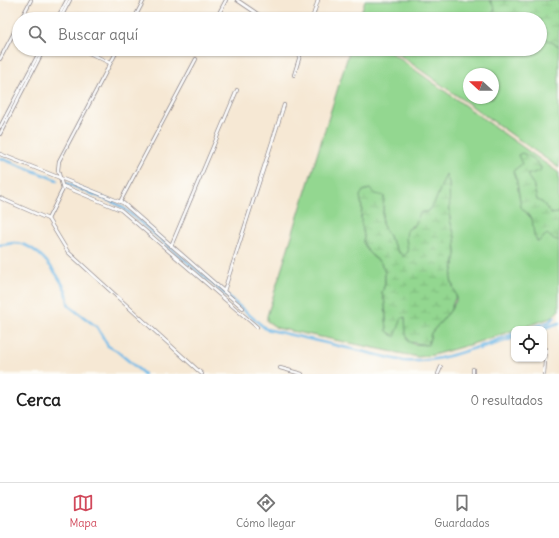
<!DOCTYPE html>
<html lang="es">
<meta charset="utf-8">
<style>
body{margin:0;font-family:Delius,sans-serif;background:#f2f2f2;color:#222}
.controls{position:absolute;right:12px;bottom:12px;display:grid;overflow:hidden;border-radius:8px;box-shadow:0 1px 3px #0004}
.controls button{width:36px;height:36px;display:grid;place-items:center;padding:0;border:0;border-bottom:1px solid #e0e0e0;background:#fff;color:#222;font:20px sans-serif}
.compass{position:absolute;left:463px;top:68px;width:36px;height:36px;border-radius:50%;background:#fff;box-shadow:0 1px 3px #0004;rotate:291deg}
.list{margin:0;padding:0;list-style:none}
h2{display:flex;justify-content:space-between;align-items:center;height:52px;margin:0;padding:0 16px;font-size:17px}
h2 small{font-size:13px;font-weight:400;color:#767676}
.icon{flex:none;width:22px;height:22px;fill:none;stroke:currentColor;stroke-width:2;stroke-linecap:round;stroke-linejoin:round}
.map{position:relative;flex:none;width:559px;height:374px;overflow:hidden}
.search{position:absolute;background:#fff;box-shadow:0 1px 3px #0004;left:12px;right:12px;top:12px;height:44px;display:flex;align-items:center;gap:10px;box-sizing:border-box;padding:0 14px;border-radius:22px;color:#767676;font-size:15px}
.sheet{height:108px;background:#fff}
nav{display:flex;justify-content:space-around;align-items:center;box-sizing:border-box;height:56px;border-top:1px solid #e0e0e0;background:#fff;font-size:11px;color:#767676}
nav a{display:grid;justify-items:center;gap:2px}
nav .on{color:#d1495b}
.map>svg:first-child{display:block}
.grass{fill:#93d790;stroke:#5a7c66;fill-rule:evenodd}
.wetland{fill:url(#wetland-marsh);stroke:#5a7c66}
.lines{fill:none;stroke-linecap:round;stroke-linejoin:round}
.canal{stroke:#6fb9e8;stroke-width:2.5}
.minor-casing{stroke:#8c8588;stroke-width:4}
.minor{stroke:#fff;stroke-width:2.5}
</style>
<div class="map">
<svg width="559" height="374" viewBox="0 0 559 374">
<defs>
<pattern id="wetland-marsh" width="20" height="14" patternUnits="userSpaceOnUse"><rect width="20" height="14" fill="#93d790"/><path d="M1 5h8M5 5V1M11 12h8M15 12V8" fill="none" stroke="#7eb87d"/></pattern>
</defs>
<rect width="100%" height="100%" fill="#fdfcf7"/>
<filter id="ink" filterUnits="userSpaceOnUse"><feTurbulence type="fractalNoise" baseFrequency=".025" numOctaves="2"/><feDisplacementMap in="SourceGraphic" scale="8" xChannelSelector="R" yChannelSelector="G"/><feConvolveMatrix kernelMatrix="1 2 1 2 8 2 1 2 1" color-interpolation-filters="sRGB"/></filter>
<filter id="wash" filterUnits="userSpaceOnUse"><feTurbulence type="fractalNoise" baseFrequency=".012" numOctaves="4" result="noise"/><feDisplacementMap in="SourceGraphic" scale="16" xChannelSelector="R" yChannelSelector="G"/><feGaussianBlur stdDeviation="0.9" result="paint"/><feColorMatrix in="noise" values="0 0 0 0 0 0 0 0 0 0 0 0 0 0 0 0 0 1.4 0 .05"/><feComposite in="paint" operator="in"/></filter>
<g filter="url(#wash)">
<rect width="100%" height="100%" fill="#f6e8d4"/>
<!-- grass -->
<g class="grass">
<polygon points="365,0 490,0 495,9 490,19 359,19"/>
<path d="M540,36L559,46V168L391,49H487L492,52L502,49H540ZM469,74H493V98H469Z"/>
<path d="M350,49H386L559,173V213L551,214L543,203L537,200L533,184L526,175L541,168C535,158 529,156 518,155L523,164L513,171L517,182L521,207L533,220L535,238L539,241L547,234L559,240V310L551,318L472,344L433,355L418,357L277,328L267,321V316ZM446,175L449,183L450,220L455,237L456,254L451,280L456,296V301L450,311L431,333L429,342L426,345L413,344L408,340L405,317L402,318L392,336L387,331L385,303L382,292L385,284V272L381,263L372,256L363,242L364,236L361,217L363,191L370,189L375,194L384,197L382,224L398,252L404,256L408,252L411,226L415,225L421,212H427L435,202Z"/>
</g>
<!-- wetland -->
<g class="wetland">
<polygon points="490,0 559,0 559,46 540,36 540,19 490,19 495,9"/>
<polygon points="522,153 533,158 541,168 540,171 527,175 533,184 537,200 543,203 551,214 559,213 559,240 554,240 547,234 538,242 534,236 532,218 521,207 517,182 513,171 522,164 518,155"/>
<polygon points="446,174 449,183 450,220 455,237 456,254 451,280 456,296 450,311 431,333 428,345 409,342 406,334 405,317 402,318 395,337 387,331 385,303 382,293 385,284 385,272 381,263 369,253 363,242 364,236 361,222 362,208 360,196 363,191 370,189 375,194 384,196 382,224 398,252 404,256 408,252 406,238 407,230 415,225 420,213 427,212 435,202"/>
</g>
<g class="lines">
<!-- canal -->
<g class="canal">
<polyline points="0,158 57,180"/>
<path d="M66,183L117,204L126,210L266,329L403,361C440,364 479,346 514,334"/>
<path d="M0,245C5,245 10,243 15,243C38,244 57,273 66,291C68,296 67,301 69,306L97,327L108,346L117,351L144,374"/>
<polyline points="529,329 549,322 555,317"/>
<polyline points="541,329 559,323"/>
<polyline points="479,349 514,338"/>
</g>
</g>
</g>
<g filter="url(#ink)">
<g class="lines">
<!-- minor casing -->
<g class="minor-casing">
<g id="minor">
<polyline points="237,0 265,19"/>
<polyline points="21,19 31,0"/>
<polyline points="57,19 67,0"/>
<polyline points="60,19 70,0"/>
<polyline points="134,19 144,0"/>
<polyline points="216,19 226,0"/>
<polyline points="312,19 318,0"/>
<polyline points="81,49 110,63"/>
<polyline points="0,59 19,23"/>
<polyline points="294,75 302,49"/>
<polyline points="0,127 41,49"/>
<polyline points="0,134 44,49"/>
<polyline points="0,154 123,203 243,308"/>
<polyline points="63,186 121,210 257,327"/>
<polyline points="0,198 48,219 68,252 202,374"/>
<polyline points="120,202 196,59"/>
<polyline points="48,219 63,189 58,170 59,161 118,49"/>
<polyline points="171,246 237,90"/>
<polyline points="224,291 284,105"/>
<polyline points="280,368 302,374"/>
<polyline points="438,374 441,367"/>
<polyline points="473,374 473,369"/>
<polyline points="544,374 546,349"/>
</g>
</g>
<!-- minor -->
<use href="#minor" class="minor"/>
</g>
</g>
</svg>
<div class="controls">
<button><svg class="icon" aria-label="locate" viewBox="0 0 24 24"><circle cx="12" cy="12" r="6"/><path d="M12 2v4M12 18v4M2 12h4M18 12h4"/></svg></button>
</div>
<svg class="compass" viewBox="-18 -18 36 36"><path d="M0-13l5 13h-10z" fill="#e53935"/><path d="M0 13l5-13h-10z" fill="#767676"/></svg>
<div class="search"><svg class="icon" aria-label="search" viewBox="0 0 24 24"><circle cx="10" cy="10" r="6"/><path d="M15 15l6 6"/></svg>Buscar aquí</div>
</div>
<section class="sheet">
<h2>Cerca<small>0 resultados</small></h2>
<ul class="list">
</ul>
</section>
<nav>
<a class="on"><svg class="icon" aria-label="map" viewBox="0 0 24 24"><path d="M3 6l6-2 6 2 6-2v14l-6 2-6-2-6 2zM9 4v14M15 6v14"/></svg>Mapa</a>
<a><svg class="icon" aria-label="directions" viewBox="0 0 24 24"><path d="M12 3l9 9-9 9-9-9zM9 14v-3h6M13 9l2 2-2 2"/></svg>Cómo llegar</a>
<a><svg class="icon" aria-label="saved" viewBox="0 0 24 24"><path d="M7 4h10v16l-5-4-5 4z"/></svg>Guardados</a>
</nav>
